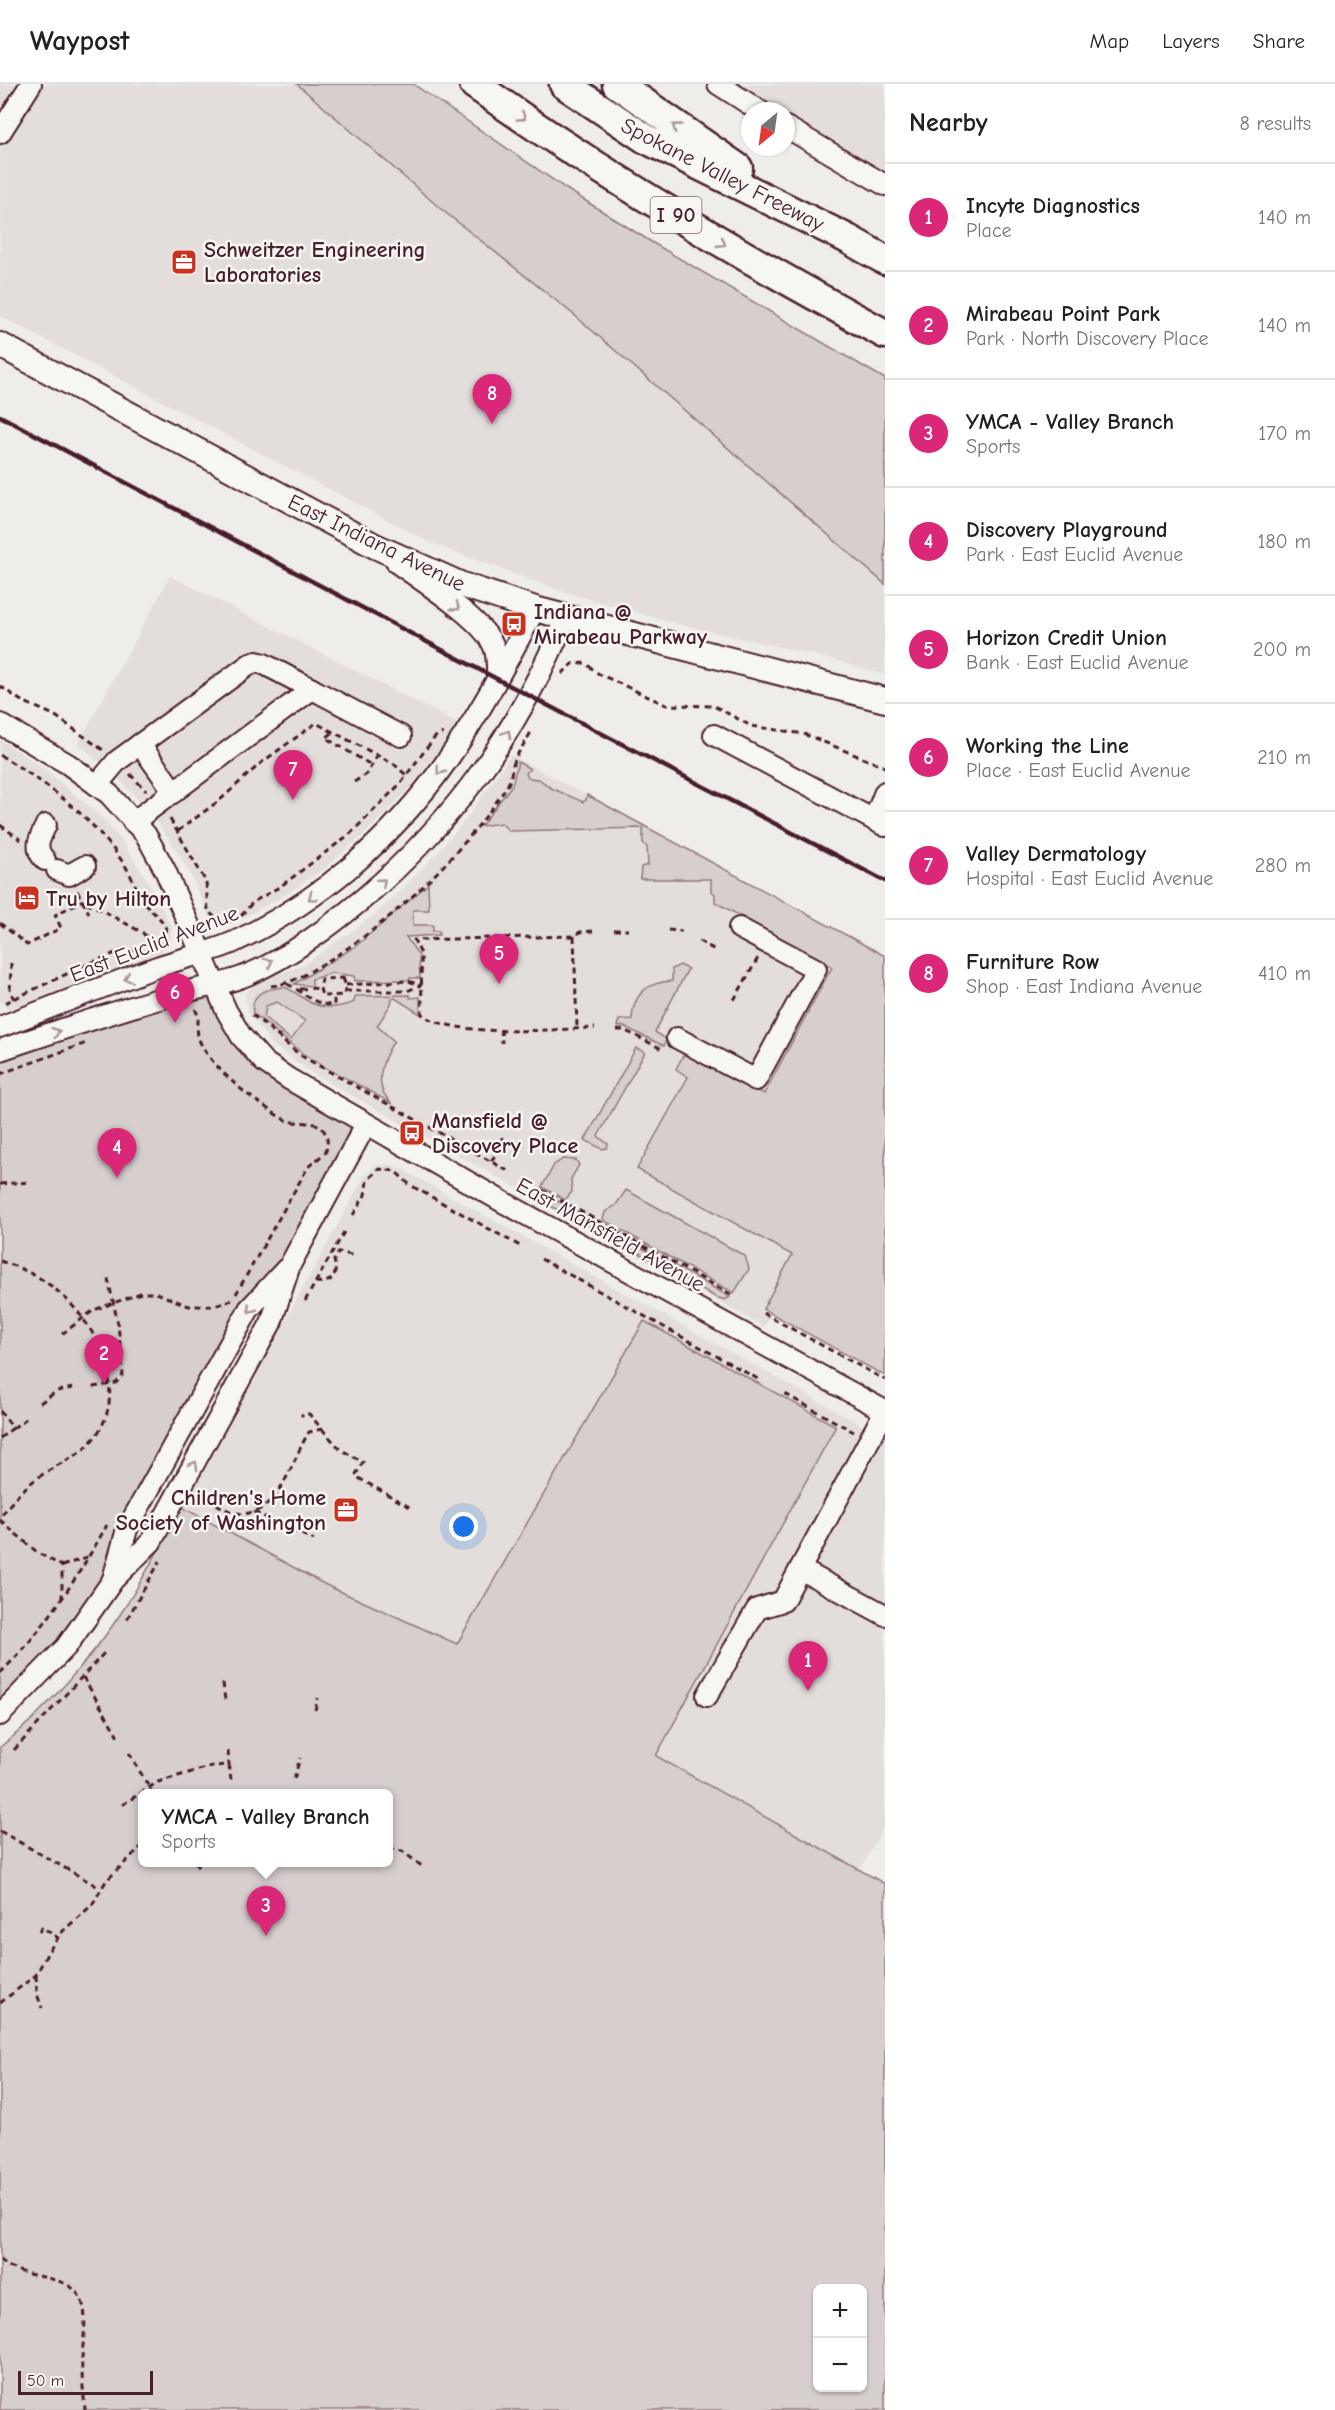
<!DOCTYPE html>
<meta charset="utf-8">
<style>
body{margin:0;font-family:"Comic Neue",sans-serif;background:#f6f6f6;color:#202124}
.controls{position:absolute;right:18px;bottom:18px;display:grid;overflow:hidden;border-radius:9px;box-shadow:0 2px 4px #0004}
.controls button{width:54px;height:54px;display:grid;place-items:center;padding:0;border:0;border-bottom:2px solid #e0e0e0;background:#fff;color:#202124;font:30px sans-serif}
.compass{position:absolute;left:741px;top:18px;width:54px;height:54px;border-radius:50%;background:#fff;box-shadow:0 2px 4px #0004;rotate:209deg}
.scale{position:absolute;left:18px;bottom:15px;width:135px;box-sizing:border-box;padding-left:6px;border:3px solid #4a1f2b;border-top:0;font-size:16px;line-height:21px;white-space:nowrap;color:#4a1f2b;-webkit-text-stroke:4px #f6f6f2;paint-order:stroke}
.you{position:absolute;left:464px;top:1443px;width:21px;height:21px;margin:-15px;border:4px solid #fff;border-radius:50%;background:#1a73e8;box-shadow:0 0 0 9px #1a73e833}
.badge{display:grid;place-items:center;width:39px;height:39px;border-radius:50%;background:#db2777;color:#fff;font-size:20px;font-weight:700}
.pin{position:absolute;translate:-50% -50px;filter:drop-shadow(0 2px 3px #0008)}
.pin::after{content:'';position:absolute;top:32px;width:21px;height:18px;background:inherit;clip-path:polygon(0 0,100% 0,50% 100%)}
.popup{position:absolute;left:138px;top:1705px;width:255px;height:78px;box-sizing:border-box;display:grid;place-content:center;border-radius:9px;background:#fff;filter:drop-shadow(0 2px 4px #0005);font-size:20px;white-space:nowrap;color:#757577}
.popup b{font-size:22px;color:#202124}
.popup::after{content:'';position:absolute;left:50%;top:100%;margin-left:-12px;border:12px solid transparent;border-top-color:#fff}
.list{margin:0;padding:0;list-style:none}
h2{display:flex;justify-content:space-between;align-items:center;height:78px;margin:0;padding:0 24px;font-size:26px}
h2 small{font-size:20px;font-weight:400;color:#757577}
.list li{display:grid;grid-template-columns:39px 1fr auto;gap:18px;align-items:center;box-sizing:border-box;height:108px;padding:0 24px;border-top:2px solid #e0e0e0}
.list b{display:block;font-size:22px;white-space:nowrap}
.list p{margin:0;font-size:20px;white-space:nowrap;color:#757577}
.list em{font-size:20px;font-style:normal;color:#757577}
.map{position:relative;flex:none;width:885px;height:2326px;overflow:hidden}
header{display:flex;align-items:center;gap:36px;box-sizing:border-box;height:84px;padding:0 30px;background:#fff;border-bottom:2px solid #e0e0e0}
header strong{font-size:28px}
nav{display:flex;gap:33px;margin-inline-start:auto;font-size:21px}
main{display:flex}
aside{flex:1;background:#fff}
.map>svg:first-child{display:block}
.built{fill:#e3dedc}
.green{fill:#d7cfce;stroke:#90777c;stroke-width:1.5;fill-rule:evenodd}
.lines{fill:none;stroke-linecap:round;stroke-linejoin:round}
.minor-casing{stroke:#4a1f2b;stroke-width:24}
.major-casing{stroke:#4a1f2b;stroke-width:28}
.highway-casing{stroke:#4a1f2b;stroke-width:33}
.path{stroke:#4a1f2b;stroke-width:3;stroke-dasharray:6 4.5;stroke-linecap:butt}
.minor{stroke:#f6f6f2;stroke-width:20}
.major{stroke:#f6f6f2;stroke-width:24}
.highway{stroke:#f6f6f2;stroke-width:28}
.rail{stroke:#4a1f2b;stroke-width:4.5}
.oneway{stroke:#a99598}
.labels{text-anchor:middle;stroke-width:5;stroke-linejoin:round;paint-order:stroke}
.shield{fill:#f6f6f2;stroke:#7e6067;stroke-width:1.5}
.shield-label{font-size:21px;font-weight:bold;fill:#4a1f2b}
.street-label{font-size:22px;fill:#4a1f2b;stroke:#f6f6f2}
.poi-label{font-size:22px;font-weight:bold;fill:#4a1f2b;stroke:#f6f6f2;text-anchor:start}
</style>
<header>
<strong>Waypost</strong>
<nav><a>Map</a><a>Layers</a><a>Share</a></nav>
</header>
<main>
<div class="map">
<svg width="885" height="2326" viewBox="0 0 885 2326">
<rect width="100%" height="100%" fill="#efedea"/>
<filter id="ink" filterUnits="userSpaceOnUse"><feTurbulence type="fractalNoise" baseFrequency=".0167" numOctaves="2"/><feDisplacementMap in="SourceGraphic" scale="12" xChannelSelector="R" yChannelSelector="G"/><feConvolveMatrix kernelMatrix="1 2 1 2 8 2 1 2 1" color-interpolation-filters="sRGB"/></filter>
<g filter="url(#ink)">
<!-- built -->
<g class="built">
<polygon points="0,0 297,0 441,125 573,230 885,500 885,591 823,573 669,538 561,507 433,460 0,232"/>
<polygon points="738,0 885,0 885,88 786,30 786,27 781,27"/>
<polygon points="170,492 460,640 410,704 367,748 324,785 285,811 230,841 219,840 208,830 190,790 173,761 151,730 114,690 78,660"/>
<polygon points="0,656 41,682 106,737 126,763 150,801 172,844 171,853 160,871 16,931 0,918"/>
<polygon points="511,671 835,845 833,883 764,1010 823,1139 764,1243 310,988 272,960 249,930 245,910 257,897 304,881 376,830 408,799 439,767 466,735"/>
<polygon points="387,1080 398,1083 885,1354 885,1740 860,1786 457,1560 326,1501 182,1423 365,1091 375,1082"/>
</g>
<!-- green -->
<g class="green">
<polygon points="297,0 413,0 568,106 653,159 885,295 885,500 573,230 441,125"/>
<polygon points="518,678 530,685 526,689 528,694 539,695 551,704 583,718 586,716 587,711 885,872 885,1292 763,1225 792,1171 637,1085 688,993 676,985 686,966 764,1010 832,883 715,818 715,810 711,807 711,795 640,795 641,783 648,781 647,763 643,759 643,744 509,747 501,739 481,742 512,701"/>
<polygon points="428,800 429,826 413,826 413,841 433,841 433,847 439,847 439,851 406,853 419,872 420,894 410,894 409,896 355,897 354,892 332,889 312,895 312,902 294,900 356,862"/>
<path d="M680,881L688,885L655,948L666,955L664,962L625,943L617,942L619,936L632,935C633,909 648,898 672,897V885Z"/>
<polygon points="215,900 241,952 366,1040 290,1181 249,1225 127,1445 113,1496 0,1631 0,966"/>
<path d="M284,903C293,906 298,911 306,916C320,925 338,925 354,918L355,912L410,911V914L420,913V930L395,914L392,915L391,920L377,942L394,957C385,970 376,992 383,1008C385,1012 389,1016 392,1020C364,1002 332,989 305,971C286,958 272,942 253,930C250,907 267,905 284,903ZM277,918L305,937L291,956L264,933L266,922Z"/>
<polygon points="636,964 645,968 598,1052 608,1060 607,1064 602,1065 585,1056"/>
<polygon points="563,1075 576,1076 579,1081 571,1095 572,1108 565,1116 542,1103 554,1081"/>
<polygon points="626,1106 745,1172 749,1185 734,1209 603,1136 605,1128 616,1121"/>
<polygon points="540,1107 709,1201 730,1213 725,1216 715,1213 680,1192 676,1187 673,1188 608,1152 607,1149 601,1148 542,1118 539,1113"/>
<path d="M644,1237L836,1342L656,1672L885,1800V2326H0V1663C42,1631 97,1567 125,1523C146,1491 163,1456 182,1423L326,1501L457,1560ZM143,1710H389V1778H143ZM818,2204H862V2304H818Z"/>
</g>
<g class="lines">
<!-- minor casing -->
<g class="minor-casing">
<g id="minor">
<polyline points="718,0 760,27"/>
<polyline points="786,43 885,101"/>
<polyline points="0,49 31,0"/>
<path d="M397,479C422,497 484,536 494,563C498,573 497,585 497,595"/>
<polyline points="0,640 68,680 109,710 146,751 165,786 226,926 241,952 264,978 289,995 503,1118 885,1327"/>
<polyline points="714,651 874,736"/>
<polyline points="140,660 174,708"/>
<polyline points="97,701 117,677 250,580 256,578 264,580 312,605"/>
<polyline points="885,708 874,736 885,742"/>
<polyline points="133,738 312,605 401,652"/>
<path d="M45,776C33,764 40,754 46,741"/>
<polyline points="57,786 69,791 85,782"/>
<path d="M0,943C52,923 104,902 157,883C182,874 209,869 234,858C319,818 392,755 446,678C480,630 507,577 535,525"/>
<polyline points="677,954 756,996 816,885 739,844"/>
<path d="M0,966C57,947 115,927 173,911C197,904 224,901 247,891C290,873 329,843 364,814C458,733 518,647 566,533"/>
<polyline points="885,1327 800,1485 885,1531"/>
<polyline points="113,1495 127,1445 249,1225 286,1185"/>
<polyline points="707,1612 757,1525 783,1517 800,1485"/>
<polyline points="0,1631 66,1563 113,1496 151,1458 271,1239 290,1181 366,1040"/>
</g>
</g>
<!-- major casing -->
<g class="major-casing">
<polyline id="major" points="0,261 375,462 462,501 535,525 885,616"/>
</g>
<!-- highway casing -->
<g class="highway-casing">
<g id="highway">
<path d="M474,0C605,93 744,174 885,250"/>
<polyline points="564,0 646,55 848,155 885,176"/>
<polyline points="617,0 738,84"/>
</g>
</g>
<!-- path -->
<g class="path">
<polyline points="562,590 572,580 585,579 599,590 666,621 714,622 751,642 804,650 885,683"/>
<polyline points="0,602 20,616 54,631 103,666"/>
<polyline points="332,649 326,654 371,681"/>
<path d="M0,671C49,701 94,734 126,783C133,795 138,809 146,820C158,836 173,839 163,861"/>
<polyline points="130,690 146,707"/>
<polyline points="354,698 367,690 377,671"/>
<polyline points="170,735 206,798 208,827 220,838 230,838"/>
<polyline points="0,741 21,756"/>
<polyline points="178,747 220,716 261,679 316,639 394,680 406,691"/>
<polyline points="77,807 89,829"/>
<polyline points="86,820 94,822 143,849 155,863"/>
<polyline points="241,832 253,818 281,802 350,750 399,701 435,653 443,649"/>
<polyline points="0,839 27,861 61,844 55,831 83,816"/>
<polyline points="614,846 628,846"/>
<polyline points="668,846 682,847"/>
<path d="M593,847L580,848L574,852L414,856L421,870L422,930C455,955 553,945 595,944"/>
<polyline points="574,852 577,944"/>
<polyline points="699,857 715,866"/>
<polyline points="11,879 10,907 14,915"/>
<polygon points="343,894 346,902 344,911 322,912 320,904 322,895"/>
<path d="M287,900C305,908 311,921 334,921V912"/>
<polyline points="346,901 408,897 421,901 407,907 346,907"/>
<path d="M271,902C290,900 305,891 321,881C390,841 464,769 507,702C512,694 511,684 515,676C519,666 526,658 531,648"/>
<polyline points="300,905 320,904"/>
<polyline points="734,916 758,874"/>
<polyline points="5,919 90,879 126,865 139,868"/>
<path d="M195,925C201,934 196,943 198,952C203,974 243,1009 261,1020C270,1026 279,1034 289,1037C303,1041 320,1034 326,1051C328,1057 328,1063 325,1069L308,1083L236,1210"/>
<path d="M252,931C271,944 285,961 305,974L508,1087"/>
<polyline points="501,945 502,959"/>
<polyline points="617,946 624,946 662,965"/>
<polyline points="0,990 89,958"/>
<polyline points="491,1077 499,1066 503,1051"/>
<polyline points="0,1100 31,1098"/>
<polyline points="542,1106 732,1211"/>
<polyline points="353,1131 365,1111 367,1097 379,1085 395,1087 410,1101 520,1162"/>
<polyline points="541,1175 758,1295"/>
<path d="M0,1177C23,1184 45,1195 63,1212C103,1249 132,1318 87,1362C77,1372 65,1377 53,1384C31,1396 14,1413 0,1434"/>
<path d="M316,1198C333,1200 338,1191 334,1176L339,1168L355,1172"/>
<polyline points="305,1217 344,1148"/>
<polyline points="763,1229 885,1296"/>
<polyline points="62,1250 94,1226 141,1209 156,1209 189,1222 214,1222 232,1216"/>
<polyline points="93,1303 116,1299 123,1291 118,1240 107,1190"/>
<polyline points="785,1310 854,1348"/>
<polyline points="40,1319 57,1307 73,1304"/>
<polyline points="0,1327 13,1344 27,1334"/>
<polyline points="322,1345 340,1365 363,1378 355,1392 413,1425"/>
<polyline points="0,1354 13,1344"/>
<path d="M198,1410C211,1415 223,1426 236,1429C279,1436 291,1376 309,1348L322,1345L309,1330L304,1329L301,1332"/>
<polyline points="254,1428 314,1456"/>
<polyline points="0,1436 38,1469 62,1482 62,1514"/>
<polyline points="62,1482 90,1472"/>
<polyline points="127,1535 160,1477"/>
<path d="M0,1589C44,1547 77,1494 107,1441"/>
<polyline points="83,1593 118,1652"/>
<polyline points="223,1599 225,1617"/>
<polyline points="315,1626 318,1614"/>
<polyline points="14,1666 106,1567"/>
<polyline points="228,1667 229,1681"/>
<polyline points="129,1669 153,1710"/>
<polyline points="294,1695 300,1674"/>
<polyline points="122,1721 158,1698 212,1682 229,1681 231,1696"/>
<polyline points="0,1747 100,1804"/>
<polyline points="389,1764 402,1767 423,1783"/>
<polyline points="196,1778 201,1787"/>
<polyline points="39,1848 42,1843 58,1854"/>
<polyline points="36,1891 37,1910 42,1924"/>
<polyline points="0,1919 36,1891 48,1868 62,1848 92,1821 106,1797 143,1761"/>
<path d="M0,2176C18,2192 40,2190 61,2198C95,2210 83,2246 82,2275C81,2292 84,2309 85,2326"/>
</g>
<!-- minor -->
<use href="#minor" class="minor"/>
<!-- major -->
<use href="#major" class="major"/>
<!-- highway -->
<use href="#highway" class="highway"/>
<!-- rail -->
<polyline class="rail" points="0,332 497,595 885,797"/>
</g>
<!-- one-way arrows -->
<defs><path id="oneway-chevron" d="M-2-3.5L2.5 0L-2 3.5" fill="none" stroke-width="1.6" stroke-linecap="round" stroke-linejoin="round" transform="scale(1.5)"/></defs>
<g class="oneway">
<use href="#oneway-chevron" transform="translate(522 33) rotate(33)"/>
<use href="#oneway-chevron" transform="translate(676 43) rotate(-144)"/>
<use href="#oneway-chevron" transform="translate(722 159) rotate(30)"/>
<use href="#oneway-chevron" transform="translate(456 523) rotate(37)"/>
<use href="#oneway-chevron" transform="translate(507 650) rotate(-60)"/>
<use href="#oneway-chevron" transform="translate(440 687) rotate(127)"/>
<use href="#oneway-chevron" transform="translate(382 798) rotate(-41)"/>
<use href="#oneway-chevron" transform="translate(312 813) rotate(144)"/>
<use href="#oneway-chevron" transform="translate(269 878) rotate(-29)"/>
<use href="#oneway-chevron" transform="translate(128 894) rotate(159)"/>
<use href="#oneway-chevron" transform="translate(56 948) rotate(-18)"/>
<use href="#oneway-chevron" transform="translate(251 1225) rotate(126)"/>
<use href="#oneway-chevron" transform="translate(194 1381) rotate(-61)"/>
</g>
</g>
<!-- icons -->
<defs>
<g id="office-square" transform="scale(1.35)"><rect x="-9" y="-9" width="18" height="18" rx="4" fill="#c8321e" stroke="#f6f6f2"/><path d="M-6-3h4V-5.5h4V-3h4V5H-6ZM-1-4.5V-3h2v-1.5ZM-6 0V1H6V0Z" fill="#fff"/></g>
<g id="bus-square" transform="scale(1.35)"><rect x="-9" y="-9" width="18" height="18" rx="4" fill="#c8321e" stroke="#f6f6f2"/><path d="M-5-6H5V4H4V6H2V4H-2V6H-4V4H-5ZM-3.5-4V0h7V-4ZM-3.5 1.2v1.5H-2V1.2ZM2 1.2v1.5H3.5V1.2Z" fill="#fff"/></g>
<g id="hotel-square" transform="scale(1.35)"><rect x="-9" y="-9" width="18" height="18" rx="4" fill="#c8321e" stroke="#f6f6f2"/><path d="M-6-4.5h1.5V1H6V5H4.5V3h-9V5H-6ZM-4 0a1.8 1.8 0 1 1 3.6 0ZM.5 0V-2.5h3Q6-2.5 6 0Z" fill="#fff"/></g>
</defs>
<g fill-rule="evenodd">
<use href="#office-square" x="184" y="178"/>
<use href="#bus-square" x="514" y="540"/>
<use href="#hotel-square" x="27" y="814"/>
<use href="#bus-square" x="412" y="1049"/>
<use href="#office-square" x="346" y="1426"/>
</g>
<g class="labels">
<!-- shield labels -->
<rect class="shield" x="650.5" y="113" width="51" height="36" rx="4.5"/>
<g class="shield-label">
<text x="676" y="138">I 90</text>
</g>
<!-- street labels -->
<g class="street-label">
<text transform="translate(723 90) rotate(27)" y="8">Spokane Valley Freeway</text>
<text transform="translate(377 458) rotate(26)" y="8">East Indiana Avenue</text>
<text transform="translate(154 859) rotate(-21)" y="8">East Euclid Avenue</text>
<text transform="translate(611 1150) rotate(29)" y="8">East Mansfield Avenue</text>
</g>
<!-- poi labels -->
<g class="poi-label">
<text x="204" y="173">Schweitzer Engineering<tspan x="204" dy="25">Laboratories</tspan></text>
<text x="534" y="535">Indiana @<tspan x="534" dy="25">Mirabeau Parkway</tspan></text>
<text x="46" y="822">Tru by Hilton</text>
<text x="432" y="1044">Mansfield @<tspan x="432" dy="25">Discovery Place</tspan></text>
<text x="326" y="1421" text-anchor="end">Children's Home<tspan x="326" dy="25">Society of Washington</tspan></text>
</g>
</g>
</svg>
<div class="controls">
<button>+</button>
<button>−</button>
</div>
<svg class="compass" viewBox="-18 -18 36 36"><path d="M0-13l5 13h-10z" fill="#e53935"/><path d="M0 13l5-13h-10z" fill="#757577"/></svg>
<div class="scale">50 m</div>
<div class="you"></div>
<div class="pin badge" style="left:808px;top:1607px">1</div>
<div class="pin badge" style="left:104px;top:1300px">2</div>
<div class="pin badge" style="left:266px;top:1852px">3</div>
<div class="popup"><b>YMCA - Valley Branch</b>Sports</div>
<div class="pin badge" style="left:117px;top:1094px">4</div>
<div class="pin badge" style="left:499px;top:900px">5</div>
<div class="pin badge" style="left:175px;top:939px">6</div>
<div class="pin badge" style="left:293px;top:716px">7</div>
<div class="pin badge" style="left:492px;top:340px">8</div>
</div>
<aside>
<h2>Nearby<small>8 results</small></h2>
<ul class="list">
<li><span class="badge">1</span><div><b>Incyte Diagnostics</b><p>Place</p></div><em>140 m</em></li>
<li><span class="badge">2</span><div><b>Mirabeau Point Park</b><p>Park · North Discovery Place</p></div><em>140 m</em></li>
<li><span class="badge">3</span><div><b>YMCA - Valley Branch</b><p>Sports</p></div><em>170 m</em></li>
<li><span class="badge">4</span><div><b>Discovery Playground</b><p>Park · East Euclid Avenue</p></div><em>180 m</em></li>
<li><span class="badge">5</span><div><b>Horizon Credit Union</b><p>Bank · East Euclid Avenue</p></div><em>200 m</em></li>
<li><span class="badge">6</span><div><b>Working the Line</b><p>Place · East Euclid Avenue</p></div><em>210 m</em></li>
<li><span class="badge">7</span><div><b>Valley Dermatology</b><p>Hospital · East Euclid Avenue</p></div><em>280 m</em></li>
<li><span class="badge">8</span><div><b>Furniture Row</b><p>Shop · East Indiana Avenue</p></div><em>410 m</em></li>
</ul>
</aside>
</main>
